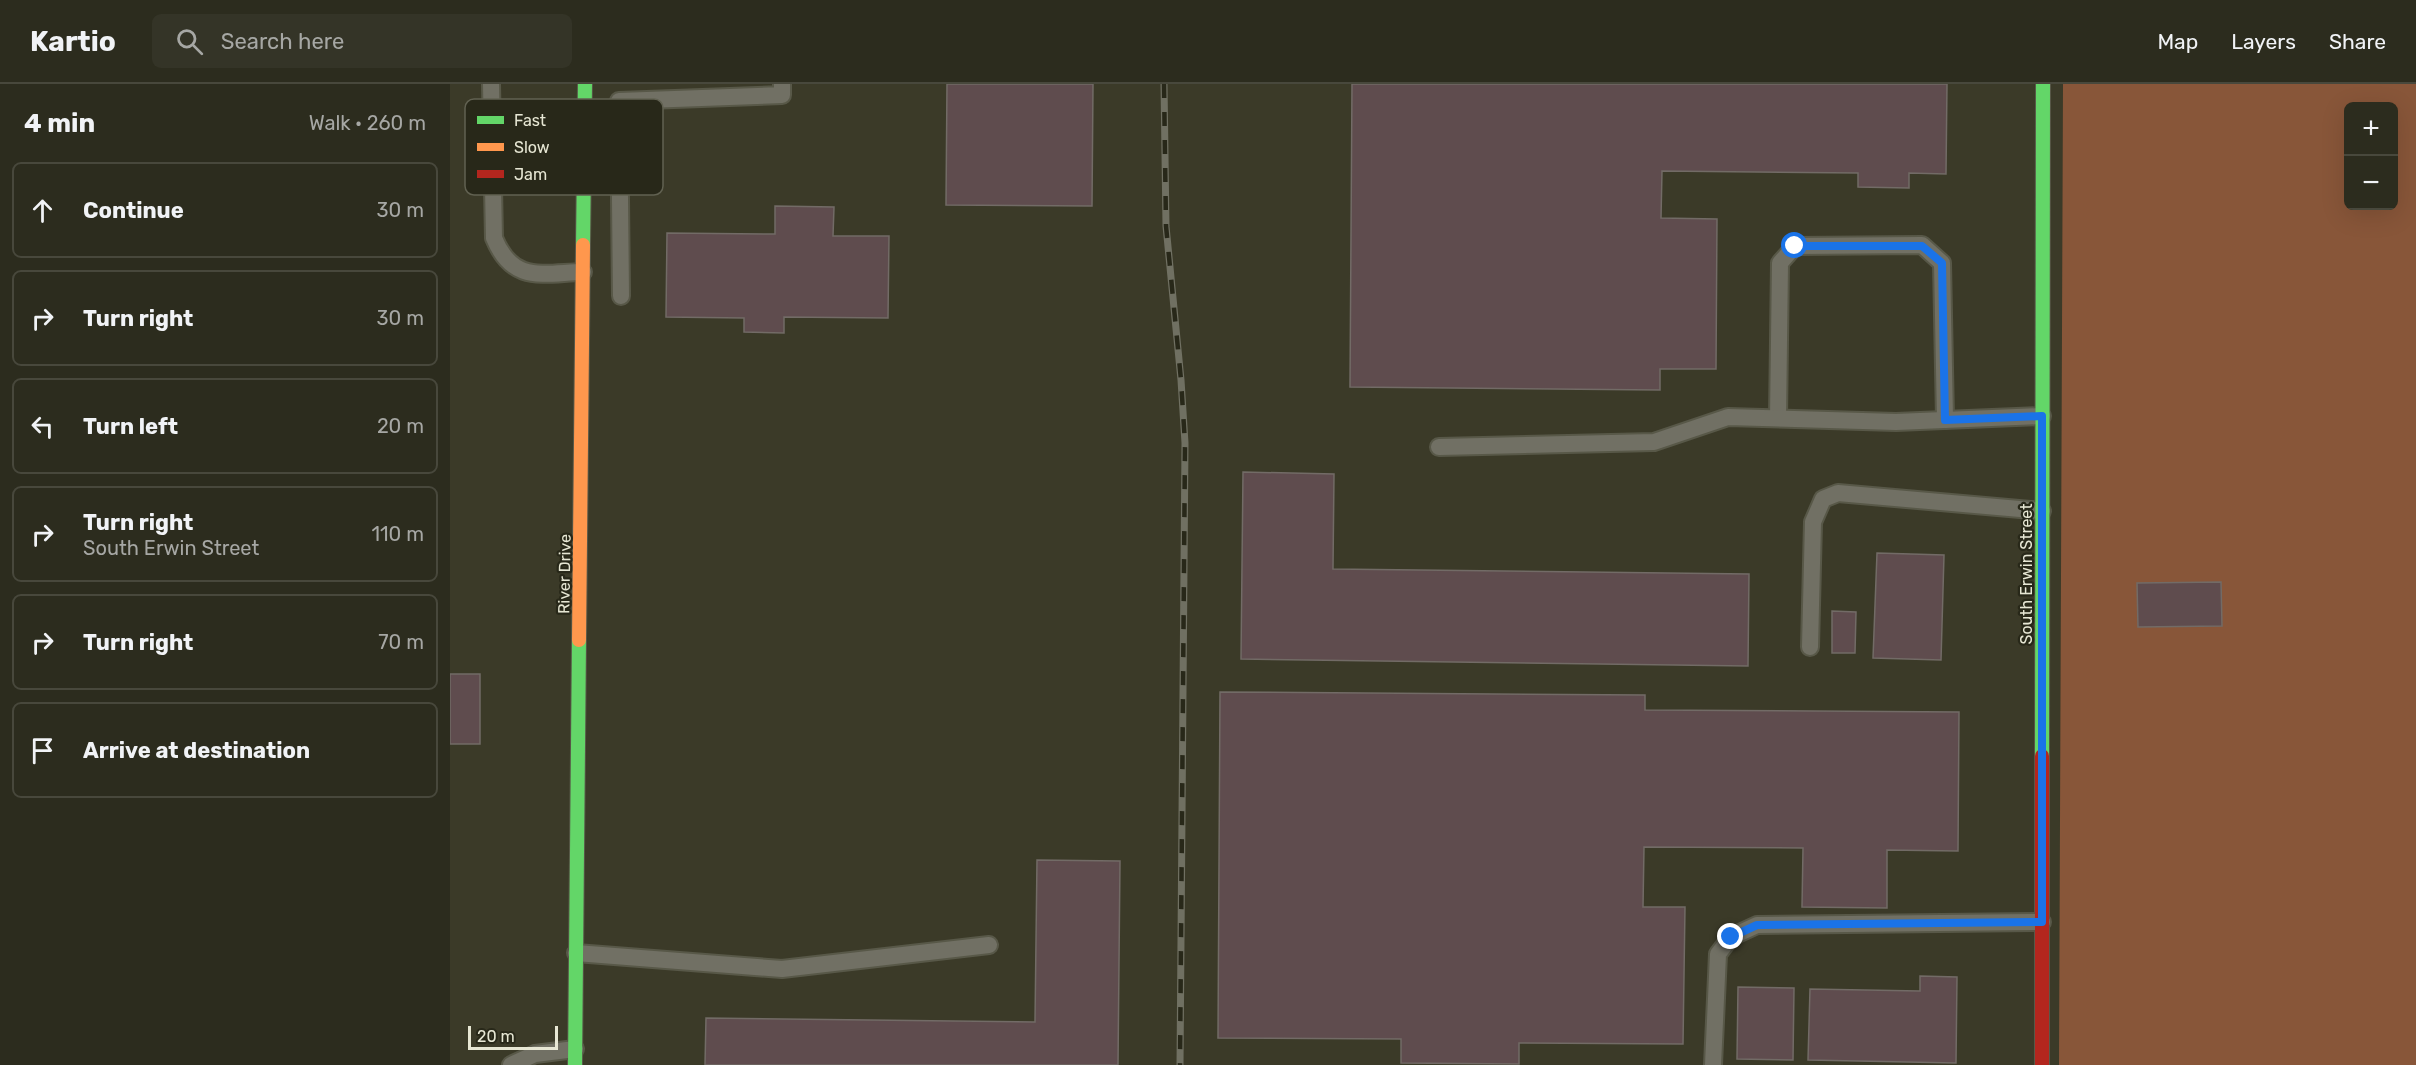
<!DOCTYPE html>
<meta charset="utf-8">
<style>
body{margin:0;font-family:Rubik,sans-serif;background:#343427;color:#f1f3f6}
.controls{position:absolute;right:18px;top:18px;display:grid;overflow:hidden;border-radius:9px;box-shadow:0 6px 24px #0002}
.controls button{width:54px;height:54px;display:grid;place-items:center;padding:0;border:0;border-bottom:2px solid #48483c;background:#2c2c1e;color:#f1f3f6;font:30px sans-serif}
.scale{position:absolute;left:18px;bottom:15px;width:90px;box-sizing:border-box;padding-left:6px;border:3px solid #e7e7d4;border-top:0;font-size:16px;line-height:21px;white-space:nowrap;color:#e7e7d4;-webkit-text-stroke:4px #282819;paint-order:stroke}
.stop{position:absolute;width:18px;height:18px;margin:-14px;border:4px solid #1a73e8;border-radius:50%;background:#fff}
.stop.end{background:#1a73e8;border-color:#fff;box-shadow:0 2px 6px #0008}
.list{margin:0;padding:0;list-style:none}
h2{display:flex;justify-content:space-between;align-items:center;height:78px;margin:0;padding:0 24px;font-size:26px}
h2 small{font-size:20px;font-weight:400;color:#a6a7a4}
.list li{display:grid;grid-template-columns:39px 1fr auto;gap:18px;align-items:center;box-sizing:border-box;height:96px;margin:0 12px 12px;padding:0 12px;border:2px solid #48483c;border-radius:9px}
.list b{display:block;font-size:22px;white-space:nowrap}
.list p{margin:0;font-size:20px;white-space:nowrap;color:#a6a7a4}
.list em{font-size:20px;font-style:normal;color:#a6a7a4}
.icon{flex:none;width:33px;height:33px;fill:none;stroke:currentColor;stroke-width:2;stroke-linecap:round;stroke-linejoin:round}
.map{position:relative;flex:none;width:1966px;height:981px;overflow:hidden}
header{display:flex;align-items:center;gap:36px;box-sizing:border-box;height:84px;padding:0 30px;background:#2c2c1e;border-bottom:2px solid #48483c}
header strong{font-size:28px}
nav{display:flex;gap:33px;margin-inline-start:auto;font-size:21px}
.search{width:420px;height:54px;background:#343427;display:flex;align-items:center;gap:15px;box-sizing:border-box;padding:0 21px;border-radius:9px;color:#a6a7a4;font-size:22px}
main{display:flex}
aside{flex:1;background:#2c2c1e}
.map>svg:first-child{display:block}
.green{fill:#885639;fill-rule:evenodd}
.building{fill:#5f4c4e;stroke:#726b66;stroke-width:1.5}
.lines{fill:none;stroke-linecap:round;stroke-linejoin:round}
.lane-casing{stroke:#585848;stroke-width:20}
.fast-casing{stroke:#585848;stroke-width:16}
.slow-casing{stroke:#585848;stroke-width:16}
.jam-casing{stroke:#585848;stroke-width:16}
.lane{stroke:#717064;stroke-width:16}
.fast{stroke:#63d668;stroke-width:14}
.slow{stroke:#ff974d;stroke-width:14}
.jam{stroke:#b3261e;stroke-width:14}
.rail-casing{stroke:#707062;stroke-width:7}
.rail{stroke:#282819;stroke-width:4.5;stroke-dasharray:14;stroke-linecap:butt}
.route{stroke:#1a73e8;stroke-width:8}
.labels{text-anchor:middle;stroke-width:4.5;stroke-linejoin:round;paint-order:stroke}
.street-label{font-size:16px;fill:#e7e7d4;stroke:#282819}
.key{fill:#282819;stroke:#616151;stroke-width:1.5}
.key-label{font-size:16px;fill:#e7e7d4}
</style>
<header>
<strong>Kartio</strong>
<div class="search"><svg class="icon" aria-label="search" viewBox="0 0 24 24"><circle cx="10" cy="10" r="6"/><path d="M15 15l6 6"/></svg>Search here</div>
<nav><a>Map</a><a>Layers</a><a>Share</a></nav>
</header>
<main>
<aside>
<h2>4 min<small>Walk · 260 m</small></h2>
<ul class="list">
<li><svg class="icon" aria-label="ahead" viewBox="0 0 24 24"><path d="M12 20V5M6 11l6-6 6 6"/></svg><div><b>Continue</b></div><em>30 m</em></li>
<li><svg class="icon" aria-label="right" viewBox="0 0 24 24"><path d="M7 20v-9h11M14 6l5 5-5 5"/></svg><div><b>Turn right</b></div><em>30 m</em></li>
<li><svg class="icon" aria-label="left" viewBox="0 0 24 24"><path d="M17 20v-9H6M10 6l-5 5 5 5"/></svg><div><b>Turn left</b></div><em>20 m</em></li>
<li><svg class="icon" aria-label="right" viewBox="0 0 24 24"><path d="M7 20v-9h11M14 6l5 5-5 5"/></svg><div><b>Turn right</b><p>South Erwin Street</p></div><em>110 m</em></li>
<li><svg class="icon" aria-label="right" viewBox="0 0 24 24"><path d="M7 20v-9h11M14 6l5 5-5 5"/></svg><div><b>Turn right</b></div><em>70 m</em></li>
<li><svg class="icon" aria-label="arrive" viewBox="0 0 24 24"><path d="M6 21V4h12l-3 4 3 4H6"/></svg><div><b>Arrive at destination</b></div></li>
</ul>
</aside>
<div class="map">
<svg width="1966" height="981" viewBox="0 0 1966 981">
<rect width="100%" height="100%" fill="#3b3a28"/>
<!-- green -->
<path class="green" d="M1613,0H1966V981H1609ZM1898,22H1944V122H1898Z"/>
<!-- building -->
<g class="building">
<polygon points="497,0 643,0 642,122 496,121"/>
<polygon points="902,0 1497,0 1496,90 1459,89 1459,104 1408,103 1408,89 1212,87 1211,134 1267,135 1266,285 1210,285 1210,306 900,303"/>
<polygon points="325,122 384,123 383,152 439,152 438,234 334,233 334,249 294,248 294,234 216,233 217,149 325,150"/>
<polygon points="793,388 884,390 883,485 1299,490 1298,582 791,575"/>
<polygon points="1427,469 1494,471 1491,576 1423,574"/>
<polygon points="1771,498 1772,542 1688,543 1687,499"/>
<polygon points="1382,527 1406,528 1405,569 1382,569"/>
<rect x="0" y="590" width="30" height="70"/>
<polygon points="770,608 1195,611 1195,626 1509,628 1508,767 1437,766 1437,824 1352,823 1353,764 1194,763 1193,823 1235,823 1233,960 1069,959 1069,980 951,979 951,955 768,954"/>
<polygon points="587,776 670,777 668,981 255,981 256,934 585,938"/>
<polygon points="1470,892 1507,893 1506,979 1358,976 1360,905 1470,907"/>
<polygon points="1288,903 1344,904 1343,976 1287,975"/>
</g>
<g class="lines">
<!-- lane casing -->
<g class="lane-casing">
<g id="lane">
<path d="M41,0L44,154C63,200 92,189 133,188"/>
<polyline points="171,212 169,17 332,11 332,0"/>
<polyline points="1328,334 1330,179 1345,162 1472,161 1492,179 1495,336"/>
<polyline points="989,363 1204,358 1278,333 1446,338 1592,332"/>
<polyline points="1360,563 1363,438 1373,415 1388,409 1592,427"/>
<polyline points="126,869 332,885 539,861"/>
<polyline points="61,981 85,970 125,965"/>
<polyline points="1263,981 1268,870 1281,853 1307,841 1592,838"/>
</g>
</g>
<!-- fast casing -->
<g class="fast-casing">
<g id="fast">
<polyline points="133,161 135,0"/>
<polyline points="1592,672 1593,0"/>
<polyline points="125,981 129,556"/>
</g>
</g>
<!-- slow casing -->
<g class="slow-casing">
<polyline id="slow" points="129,556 133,161"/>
</g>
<!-- jam casing -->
<g class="jam-casing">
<polyline id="jam" points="1592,981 1592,672"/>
</g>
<!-- lane -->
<use href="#lane" class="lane"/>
<!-- fast -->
<use href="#fast" class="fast"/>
<!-- slow -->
<use href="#slow" class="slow"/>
<!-- jam -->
<use href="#jam" class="jam"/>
<!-- rail casing -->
<g class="rail-casing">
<polyline id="rail" points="714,0 716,142 731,296 735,359 730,981"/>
</g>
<!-- rail -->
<use href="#rail" class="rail"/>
</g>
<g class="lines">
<!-- route -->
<polyline class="route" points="1281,853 1307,841 1592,838 1592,332 1495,336 1492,179 1472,162 1345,162"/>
</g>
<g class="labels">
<!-- street labels -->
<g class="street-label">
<text transform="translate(114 490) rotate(-89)" y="6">River Drive</text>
<text transform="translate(1576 490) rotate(-90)" y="6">South Erwin Street</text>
</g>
</g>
<!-- legend -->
<rect x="15" y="15" width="198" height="96" rx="9" class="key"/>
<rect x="27" y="32" width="27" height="8" fill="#63d668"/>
<rect x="27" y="59" width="27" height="8" fill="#ff974d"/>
<rect x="27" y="86" width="27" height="8" fill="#b3261e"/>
<g class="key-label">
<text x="64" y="42">Fast</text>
<text x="64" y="69">Slow</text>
<text x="64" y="96">Jam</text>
</g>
</svg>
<div class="controls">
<button>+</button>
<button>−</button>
</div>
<div class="scale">20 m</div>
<div class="stop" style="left:1345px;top:162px"></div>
<div class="stop end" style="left:1281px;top:853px"></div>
</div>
</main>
